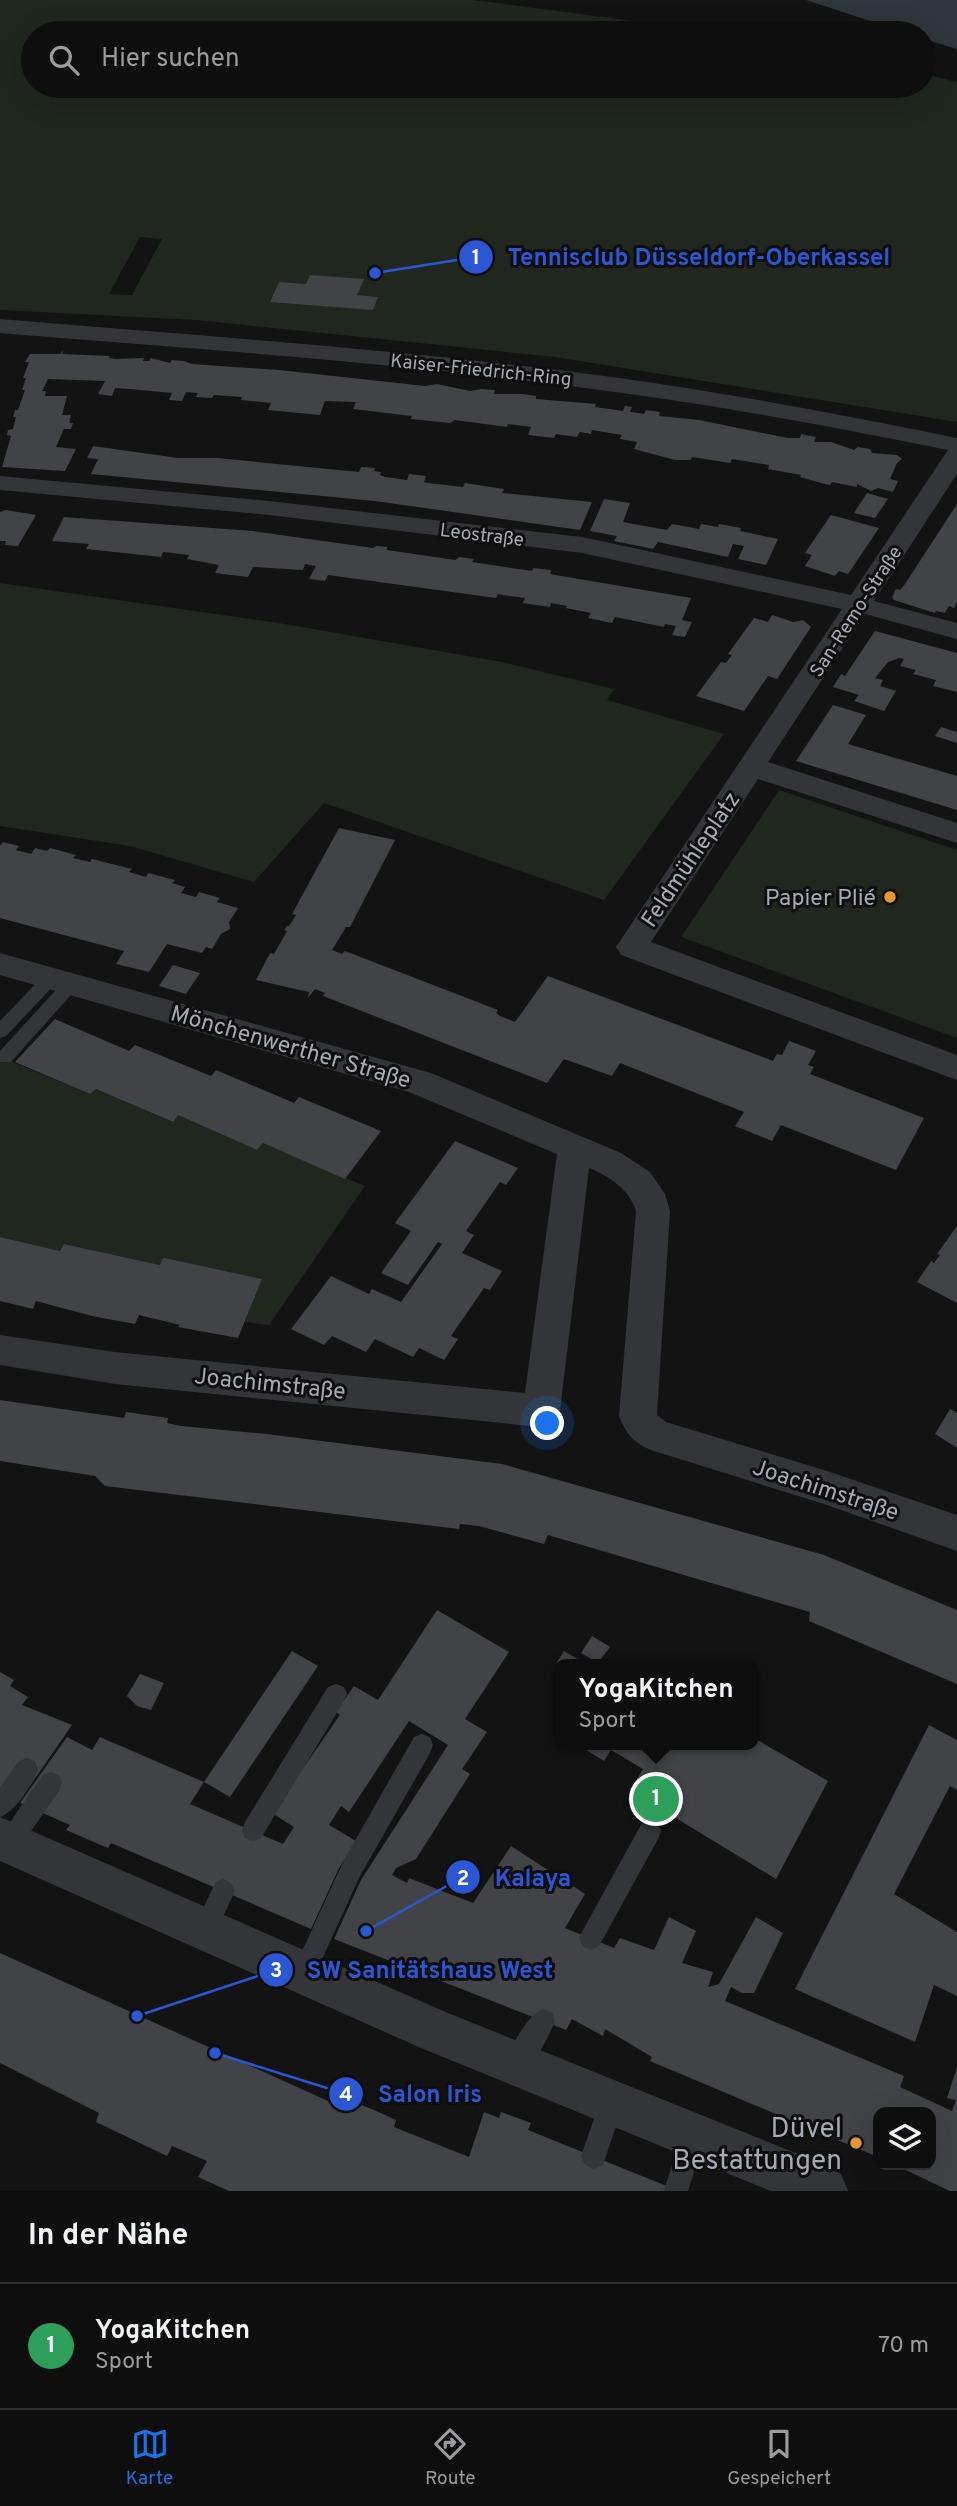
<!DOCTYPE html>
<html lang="de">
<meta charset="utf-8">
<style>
body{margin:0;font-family:Overpass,sans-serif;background:#171718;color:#f1f3f6}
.controls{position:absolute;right:21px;bottom:21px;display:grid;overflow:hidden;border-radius:14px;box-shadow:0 7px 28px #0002}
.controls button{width:63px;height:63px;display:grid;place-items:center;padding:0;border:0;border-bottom:2px solid #2e2e2f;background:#0e0e0f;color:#f1f3f6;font:35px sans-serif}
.you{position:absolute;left:548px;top:1424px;width:24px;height:24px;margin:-18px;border:5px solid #fff;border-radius:50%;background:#1a73e8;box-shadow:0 0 0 10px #1a73e833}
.badge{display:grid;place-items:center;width:46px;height:46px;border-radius:50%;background:#1a73e8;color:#fff;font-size:23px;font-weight:700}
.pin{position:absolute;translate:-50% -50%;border:4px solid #fff;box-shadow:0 2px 7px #0006}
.popup{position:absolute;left:553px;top:1659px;width:206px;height:91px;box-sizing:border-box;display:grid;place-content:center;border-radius:14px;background:#0e0e0f;filter:drop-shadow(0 2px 5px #0005);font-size:23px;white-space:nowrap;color:#9b9c9e}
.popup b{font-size:26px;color:#f1f3f6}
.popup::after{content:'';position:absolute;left:50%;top:100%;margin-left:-14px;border:14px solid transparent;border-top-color:#0e0e0f}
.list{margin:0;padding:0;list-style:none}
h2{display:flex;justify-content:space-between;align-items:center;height:91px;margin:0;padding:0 28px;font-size:30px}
h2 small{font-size:23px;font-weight:400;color:#9b9c9e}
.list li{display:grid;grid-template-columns:46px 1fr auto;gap:21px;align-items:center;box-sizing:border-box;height:126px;padding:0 28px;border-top:2px solid #2e2e2f}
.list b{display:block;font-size:26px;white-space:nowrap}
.list p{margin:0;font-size:23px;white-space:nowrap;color:#9b9c9e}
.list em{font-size:23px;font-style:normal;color:#9b9c9e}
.icon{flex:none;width:38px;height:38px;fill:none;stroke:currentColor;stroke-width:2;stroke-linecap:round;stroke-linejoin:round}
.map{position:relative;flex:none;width:957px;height:2191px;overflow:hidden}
.search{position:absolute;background:#0e0e0f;box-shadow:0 7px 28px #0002;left:21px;right:21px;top:21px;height:77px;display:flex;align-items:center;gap:18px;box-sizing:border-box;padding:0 24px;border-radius:38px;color:#9b9c9e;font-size:26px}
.sheet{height:217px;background:#0e0e0f}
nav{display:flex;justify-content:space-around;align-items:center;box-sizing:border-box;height:98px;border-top:2px solid #2e2e2f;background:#0e0e0f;font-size:19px;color:#9b9c9e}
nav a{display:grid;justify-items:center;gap:4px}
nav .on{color:#1a73e8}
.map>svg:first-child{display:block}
.green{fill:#1f271f;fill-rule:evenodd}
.water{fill:#2d373c}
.building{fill:#424347}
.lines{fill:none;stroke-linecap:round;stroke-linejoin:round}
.service{fill:#343539;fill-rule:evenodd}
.minor{fill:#343539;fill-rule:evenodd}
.poi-dot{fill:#e69839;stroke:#0e0e0f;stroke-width:2.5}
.labels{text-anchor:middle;stroke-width:6;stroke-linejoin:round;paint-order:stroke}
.far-street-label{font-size:19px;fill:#a5abb4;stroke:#0e0e0f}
.street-label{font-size:23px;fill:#a5abb4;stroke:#0e0e0f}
.poi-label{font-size:23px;fill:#a5abb4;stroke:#0e0e0f;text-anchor:end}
.near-poi-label{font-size:28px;fill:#a5abb4;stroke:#0e0e0f;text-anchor:end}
.leader{fill:none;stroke:#2b57d4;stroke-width:2.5}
.callout-dot{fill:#2b57d4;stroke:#0e0e0f;stroke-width:2.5}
.mark-label{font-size:21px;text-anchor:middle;font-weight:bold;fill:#fff}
.callout-label{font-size:24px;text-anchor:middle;font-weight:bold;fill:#2b57d4;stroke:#0e0e0f;stroke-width:6;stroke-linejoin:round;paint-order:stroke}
</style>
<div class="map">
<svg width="957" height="2191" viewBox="0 0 957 2191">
<rect width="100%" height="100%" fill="#131314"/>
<!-- green -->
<g class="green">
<path d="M0,0H473L724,33H33V86H924V74L957,82V422L555,357L196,320L0,310ZM140,237L162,239L132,295L109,294Z"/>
<polygon points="0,583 279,623 502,662 614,689 607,700 724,734 604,900 324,803 254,882 130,846 0,826"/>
<polygon points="779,790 957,850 957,1038 681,937"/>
<polygon points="0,1057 90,1094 96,1089 172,1122 178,1115 257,1150 263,1143 365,1186 269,1325 245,1322 262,1279 165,1258 160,1265 65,1244 60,1251 0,1237"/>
</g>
<!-- water -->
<polygon class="water" points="806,0 957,0 957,49 924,39 924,33 907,33"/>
<!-- building -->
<g class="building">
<polygon points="310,275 364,279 357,295 378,297 373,310 270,302 279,282 306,284"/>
<polygon points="63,350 62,354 110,356 109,358 115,359 144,358 143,361 149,361 151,358 170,363 172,360 184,361 192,364 279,370 425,386 437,384 470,391 481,389 495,390 494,394 522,394 536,396 536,399 596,404 595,407 623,411 625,406 632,407 630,412 632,412 644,414 646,410 660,412 659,416 699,420 788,438 800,438 801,434 816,437 814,442 831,442 854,450 858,447 870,449 872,453 897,455 902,459 897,463 890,479 898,481 893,492 878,488 871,491 857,484 857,487 832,482 830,485 821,483 800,477 801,475 768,469 769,465 732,459 730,463 692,457 691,460 675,460 634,449 637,442 620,439 622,435 592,430 591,434 580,432 577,437 556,434 554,438 528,435 531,427 508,424 507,427 455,420 450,423 411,419 412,416 353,409 356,402 325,401 320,415 268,410 271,403 241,400 242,397 214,395 212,398 196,397 198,393 186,392 182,401 169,400 172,393 130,389 115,388 112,396 98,394 105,381 48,379 42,391 46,391 45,396 67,396 62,415 71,415 69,423 73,423 71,429 64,429 56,447 76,449 65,471 2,467 11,436 7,435 8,430 13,429 16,417 13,417 15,410 18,410 25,390 22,390 26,378 23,378 29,362 25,362 30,354 60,354"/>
<polygon points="93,446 178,458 217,458 359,472 361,467 375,468 374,471 381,472 380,475 385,477 407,480 409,474 426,476 424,482 428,483 463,487 465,483 504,489 502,493 592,502 580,530 375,501 91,474 98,459 87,458"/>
<polygon points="867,493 888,499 875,518 854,513"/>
<polygon points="604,499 630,503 623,522 667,530 672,524 699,529 701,524 718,527 719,524 741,528 740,531 778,539 766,565 738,559 744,546 733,544 728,557 658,542 653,549 614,541 617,536 590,531"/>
<polygon points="957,504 957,602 954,608 949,606 945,613 936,611 935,613 894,600 892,597 896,589 900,590 905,584"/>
<polygon points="6,510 36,515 18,546 5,545 6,541 0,541 0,512"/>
<polygon points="831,515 879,528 848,574 839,571 835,576 805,566 812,555 805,553"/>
<polygon points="64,517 253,531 373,548 377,546 387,547 387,550 455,560 459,557 474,559 472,562 532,571 533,568 551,570 550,574 691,598 682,620 692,622 685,637 672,635 676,626 665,624 664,627 615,617 612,623 588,618 591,613 566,608 567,606 551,603 550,607 523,603 525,598 509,596 498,594 496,598 328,575 325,581 309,579 316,566 305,564 303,570 253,567 248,577 215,573 219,565 187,559 189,555 163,552 161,557 86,549 89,544 52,541"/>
<polygon points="772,615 793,622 803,620 811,627 777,679 768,676 744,711 696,696 721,662 726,663 732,655 728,654 754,618 768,622"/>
<polygon points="875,631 957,653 957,692 933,686 936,680 913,674 916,670 900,666 904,659 899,658 888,662 875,678 883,680 880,686 896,691 884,711 854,701 859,695 833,687 841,674 845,676"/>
<polygon points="833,705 866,715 848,744 957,776 957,810 796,761"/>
<polygon points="941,727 957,732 957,743 935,736"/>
<polygon points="339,828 395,840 350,927 346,927 332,950 342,954 345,951 498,1010 496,1013 500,1016 515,1022 548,976 773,1061 777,1054 782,1055 789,1041 816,1051 808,1065 814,1067 810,1074 924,1118 896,1170 781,1125 772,1141 735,1126 744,1112 620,1063 612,1076 564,1059 547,1083 323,996 325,993 315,989 308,998 309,992 256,980 270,953 274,954 287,931 284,930 287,926 289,926 296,915 292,914"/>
<polygon points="3,842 19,846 16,850 31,854 35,848 47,851 50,848 76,855 73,858 90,862 92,859 132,869 129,872 146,877 148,873 175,880 172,883 185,887 181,893 196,897 199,892 220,898 217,902 238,908 229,922 230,929 221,934 212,949 206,947 202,953 167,944 149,972 116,964 124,951 0,918 0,846"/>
<polygon points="173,965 200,973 186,994 159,986"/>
<polygon points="55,1019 129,1051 135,1045 211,1076 216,1070 294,1103 299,1097 381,1131 345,1179 263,1143 257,1150 178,1115 173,1122 96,1089 90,1094 15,1062"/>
<polygon points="455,1141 518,1168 506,1185 500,1182 466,1231 474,1235 462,1253 502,1271 490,1290 484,1288 451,1336 458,1339 444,1360 419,1348 413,1357 375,1339 366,1352 332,1336 324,1345 291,1329 331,1276 369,1294 372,1289 401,1302 442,1244 438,1242 408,1285 381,1273 411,1231 395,1223"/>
<polygon points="957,1226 957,1303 917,1282 931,1261 934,1263 940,1255 937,1254"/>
<polygon points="0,1237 60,1251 64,1244 160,1265 163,1258 165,1258 262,1279 238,1338 178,1327 180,1325 139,1315 135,1324 92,1316 36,1301 33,1309 0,1301"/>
<polygon points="0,1400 124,1418 126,1412 168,1418 167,1423 181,1426 267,1434 502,1464 824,1555 957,1610 957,1684 809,1621 810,1612 548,1535 544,1544 479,1526 460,1524 459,1529 105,1486 95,1476 0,1461"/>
<polygon points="950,1409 957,1413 957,1448 935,1434"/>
<polygon points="437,1610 509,1652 465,1719 487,1732 462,1769 470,1774 416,1859 396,1868 392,1875 407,1883 409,1878 473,1903 511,1846 585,1894 565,1928 614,1948 620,1938 654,1950 669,1917 696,1931 682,1963 713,1972 708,1987 719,1984 756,1917 783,1933 754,1993 742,1993 731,1987 725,2001 904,2076 900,2087 952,2111 956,2100 947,2098 957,2067 957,2191 950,2191 895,2165 931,2165 931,2112 878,2112 878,2157 650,2061 652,2057 605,2029 603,2036 572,2019 566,2030 334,1939 361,1880 448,1745 409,1721 349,1812 341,1806 329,1825 356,1841 339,1868 311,1929 111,1843 108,1848 66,1830 70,1825 20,1803 67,1737 92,1750 100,1737 204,1782 190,1804 283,1844 294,1827 272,1813 340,1715 336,1712 354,1686 378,1700"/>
<polygon points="592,1636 610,1647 598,1663 581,1653"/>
<polygon points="292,1651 318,1666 230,1797 204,1782"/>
<polygon points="564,1651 579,1660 576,1664 556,1664"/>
<polygon points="0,1672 14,1680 10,1686 28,1697 22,1705 72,1725 18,1803 0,1795"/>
<polygon points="140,1674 164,1683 151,1710 137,1706 127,1696"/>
<polygon points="929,1725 957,1740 957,1790 950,1786 894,1894 957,1932 957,1996 934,1985 915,2042 795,1989"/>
<polygon points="754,1738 828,1781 776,1879 630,1790 643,1769 611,1750 604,1761 578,1745 754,1745"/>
<polygon points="0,1953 328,2101 346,2108 349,2100 374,2110 396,2120 394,2127 469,2157 484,2112 499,2118 501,2112 531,2123 528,2130 679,2191 229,2191 198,2177 207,2161 172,2146 167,2156 96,2122 99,2113 0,2063"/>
</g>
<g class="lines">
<!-- service -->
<g class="service">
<polygon points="52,971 60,977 58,981 6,1036 0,1038 0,1021 46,973"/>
<polygon points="72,977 78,979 80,983 78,987 11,1062 0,1062 0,1051 66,979"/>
<polygon points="336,1684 344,1687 347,1694 344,1701 261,1838 253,1841 245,1838 242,1830 245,1822 328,1687"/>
<polygon points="422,1734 430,1737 433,1745 430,1753 360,1876 312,1981 304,1985 296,1981 292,1973 344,1860 414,1737"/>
<path d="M27,1758L35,1761L38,1769C32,1785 16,1811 0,1817V1787L19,1761Z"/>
<polygon points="51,1772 59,1775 62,1783 59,1791 17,1851 9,1854 1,1851 1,1835 43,1775"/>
<polygon points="650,1820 658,1823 661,1831 658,1839 599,1946 591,1950 583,1946 579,1938 583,1930 642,1823"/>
<polygon points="223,1879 231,1883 235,1891 213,1938 205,1942 197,1938 193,1930 215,1883"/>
<path d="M543,2009L552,2012L555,2021C548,2038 533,2069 516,2076L507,2073L504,2064C511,2047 526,2016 543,2009Z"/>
<polygon points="612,2090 621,2093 624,2102 603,2165 594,2169 585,2165 581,2156 603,2093"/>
<polygon points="693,2122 702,2126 706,2135 688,2191 664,2191 684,2126"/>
</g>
<!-- minor -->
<g class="minor">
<path d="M0,319C204,336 409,350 612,377C728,393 843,415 957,438V474L874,601L957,623V639L865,614L768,762L957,823V843L758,779L651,942L957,1055V1080L621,955L616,947L842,609L582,553L269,515L0,490V476L269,501L582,537L851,595L948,450C838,428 727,407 615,392C411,363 205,350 0,333Z"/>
<path d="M0,953L431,1073L621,1153L650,1172L665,1194L670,1211L657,1415L666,1422L824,1470L957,1515V1551L824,1504L654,1451C634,1444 627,1435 619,1416L636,1211C630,1190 609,1176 589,1168L560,1411L554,1422L541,1427L115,1384L0,1365V1335L115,1352L525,1393L557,1154L409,1092L0,975Z"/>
<polygon points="0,1817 448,2013 813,2160 841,2174 848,2191 771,2191 421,2048 0,1861"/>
</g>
</g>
<!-- markers -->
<g class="poi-dot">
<circle cx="890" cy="897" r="7"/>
<circle cx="856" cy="2143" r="7"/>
</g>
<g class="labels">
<!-- far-street labels -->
<g class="far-street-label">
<text transform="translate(481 369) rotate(6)" y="7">Kaiser-Friedrich-Ring</text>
<text transform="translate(482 534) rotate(7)" y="7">Leostraße</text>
<text transform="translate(855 611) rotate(-57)" y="7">San-Remo-Straße</text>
</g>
<!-- street labels -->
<g class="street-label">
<text transform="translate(690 859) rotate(-56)" y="8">Feldmühleplatz</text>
<text transform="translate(291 1046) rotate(16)" y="8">Mönchenwerther Straße</text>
<text transform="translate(270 1383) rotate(6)" y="8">Joachimstraße</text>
<text transform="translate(826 1489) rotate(18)" y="8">Joachimstraße</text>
</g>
<!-- poi labels -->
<g class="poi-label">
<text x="876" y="905">Papier Plié</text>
</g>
<!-- near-poi labels -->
<g class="near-poi-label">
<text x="842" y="2137">Düvel<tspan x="842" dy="32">Bestattungen</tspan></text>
</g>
</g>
<!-- callouts -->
<path class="leader" d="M375 273L476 257M366 1931L463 1877M137 2016L276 1970M215 2053L346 2094"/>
<g class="callout-dot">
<circle cx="375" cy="273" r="7"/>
<circle cx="366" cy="1931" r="7"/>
<circle cx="137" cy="2016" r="7"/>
<circle cx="215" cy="2053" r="7"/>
<circle cx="476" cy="257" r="18"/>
<circle cx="463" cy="1877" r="18"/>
<circle cx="276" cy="1970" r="18"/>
<circle cx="346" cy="2094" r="18"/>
</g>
<g class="mark-label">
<text x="476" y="264">1</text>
<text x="463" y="1885">2</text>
<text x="276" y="1977">3</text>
<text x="346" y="2101">4</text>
</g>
<g class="callout-label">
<text x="699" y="265">Tennisclub Düsseldorf-Oberkassel</text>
<text x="533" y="1886">Kalaya</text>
<text x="430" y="1978">SW Sanitätshaus West</text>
<text x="430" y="2102">Salon Iris</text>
</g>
</svg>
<div class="controls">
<button><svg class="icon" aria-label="layers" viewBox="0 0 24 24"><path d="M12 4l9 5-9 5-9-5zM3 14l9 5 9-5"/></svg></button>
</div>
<div class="you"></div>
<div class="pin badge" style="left:656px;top:1799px;background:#2e9e5b">1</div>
<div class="popup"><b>YogaKitchen</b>Sport</div>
<div class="search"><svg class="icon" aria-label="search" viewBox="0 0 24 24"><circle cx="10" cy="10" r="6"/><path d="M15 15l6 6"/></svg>Hier suchen</div>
</div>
<section class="sheet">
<h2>In der Nähe<small></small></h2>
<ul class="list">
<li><span class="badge" style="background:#2e9e5b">1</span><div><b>YogaKitchen</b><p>Sport</p></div><em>70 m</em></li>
</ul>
</section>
<nav>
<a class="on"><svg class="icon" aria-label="map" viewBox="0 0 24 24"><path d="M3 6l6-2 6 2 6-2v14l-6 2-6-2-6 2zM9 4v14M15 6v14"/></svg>Karte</a>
<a><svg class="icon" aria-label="directions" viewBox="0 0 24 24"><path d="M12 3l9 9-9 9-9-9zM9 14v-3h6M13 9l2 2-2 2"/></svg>Route</a>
<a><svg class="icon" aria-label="saved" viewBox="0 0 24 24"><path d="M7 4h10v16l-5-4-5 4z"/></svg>Gespeichert</a>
</nav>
